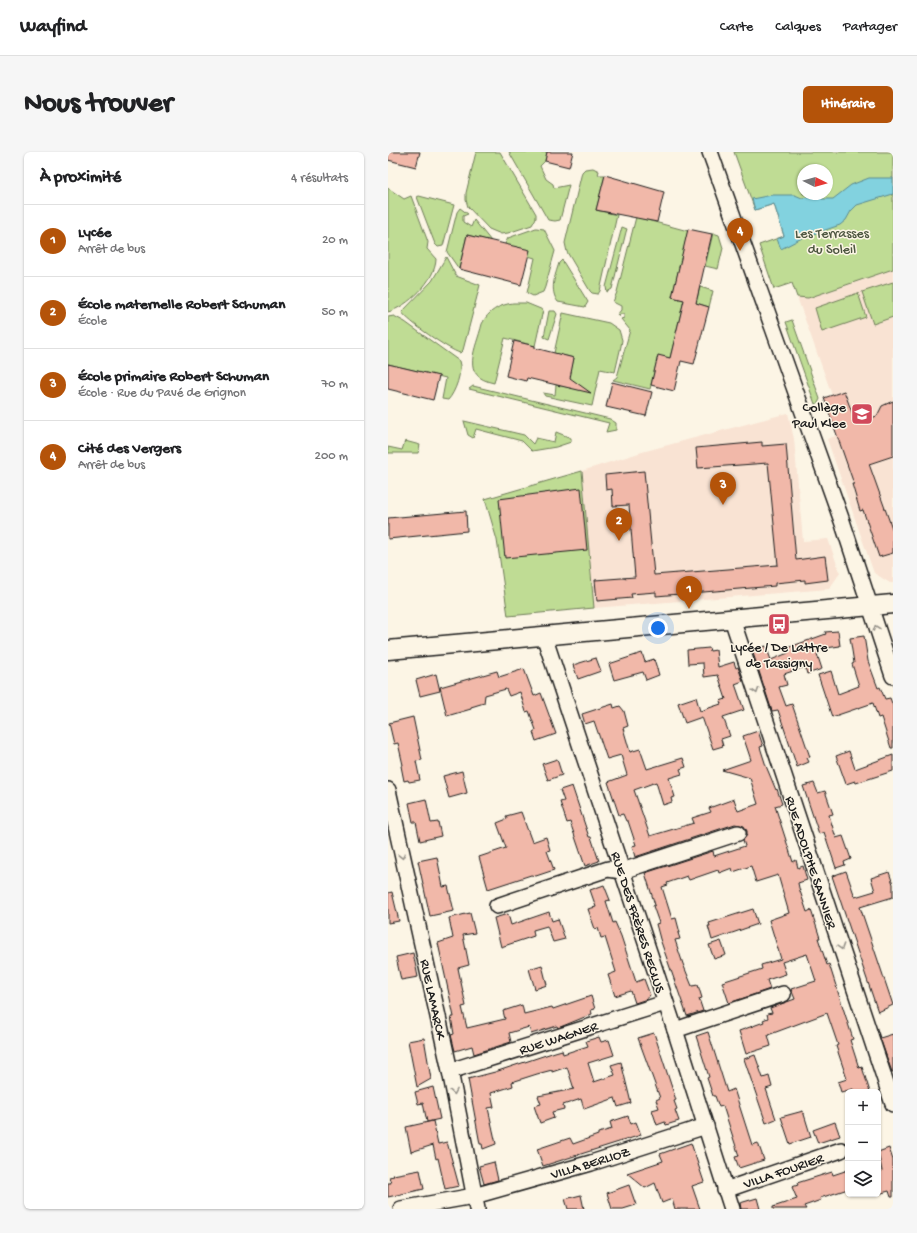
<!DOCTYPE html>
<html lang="fr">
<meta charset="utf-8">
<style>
body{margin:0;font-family:"Gochi Hand",sans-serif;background:#f6f6f6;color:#202124}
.controls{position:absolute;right:12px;bottom:12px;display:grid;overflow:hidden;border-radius:6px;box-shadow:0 1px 3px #0004}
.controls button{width:36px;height:36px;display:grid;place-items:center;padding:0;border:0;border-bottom:1px solid #e0e0e0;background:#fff;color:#202124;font:20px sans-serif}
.compass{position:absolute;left:409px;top:12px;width:36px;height:36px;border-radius:50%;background:#fff;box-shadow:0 1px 3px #0004;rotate:95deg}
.you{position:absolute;left:270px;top:476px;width:14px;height:14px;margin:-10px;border:3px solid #fff;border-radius:50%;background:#1a73e8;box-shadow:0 0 0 6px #1a73e833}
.badge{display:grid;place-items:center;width:26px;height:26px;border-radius:50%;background:#b45309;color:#fff;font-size:13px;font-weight:700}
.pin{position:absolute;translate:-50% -33px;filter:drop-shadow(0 1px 2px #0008)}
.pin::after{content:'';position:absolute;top:21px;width:14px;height:12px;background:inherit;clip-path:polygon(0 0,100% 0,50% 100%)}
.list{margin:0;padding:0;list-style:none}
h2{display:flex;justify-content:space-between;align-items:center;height:52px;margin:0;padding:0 16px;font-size:17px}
h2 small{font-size:13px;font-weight:400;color:#757577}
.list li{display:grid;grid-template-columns:26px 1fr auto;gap:12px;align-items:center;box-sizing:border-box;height:72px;padding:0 16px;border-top:1px solid #e0e0e0}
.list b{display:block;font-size:15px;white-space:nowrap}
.list p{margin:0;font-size:13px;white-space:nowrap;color:#757577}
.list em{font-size:13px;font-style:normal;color:#757577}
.icon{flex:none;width:22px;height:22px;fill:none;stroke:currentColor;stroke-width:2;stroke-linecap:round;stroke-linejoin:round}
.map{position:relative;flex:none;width:505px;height:1057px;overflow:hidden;border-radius:6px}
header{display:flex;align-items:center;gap:24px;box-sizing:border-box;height:56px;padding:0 20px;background:#fff;border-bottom:1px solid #e0e0e0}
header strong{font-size:19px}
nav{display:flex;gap:22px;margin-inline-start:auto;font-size:14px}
.intro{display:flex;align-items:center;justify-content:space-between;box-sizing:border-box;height:96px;padding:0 24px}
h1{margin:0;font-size:28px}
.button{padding:10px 18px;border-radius:6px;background:#b45309;color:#fff;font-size:14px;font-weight:700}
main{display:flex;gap:24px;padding:0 24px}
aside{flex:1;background:#fff;border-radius:6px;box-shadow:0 1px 3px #0004}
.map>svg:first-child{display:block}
.built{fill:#f9e3d3}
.green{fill:#bfdc94;stroke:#6e7c58;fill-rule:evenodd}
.water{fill:#82d2df;stroke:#598991}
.building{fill:#f1b8a9;stroke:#1c1c1c}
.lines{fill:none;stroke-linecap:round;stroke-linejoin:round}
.minor-casing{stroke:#1c1c1c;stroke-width:18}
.tertiary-casing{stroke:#1c1c1c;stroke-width:21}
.minor{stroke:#fcf5e5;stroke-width:15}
.tertiary{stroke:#fcf5e5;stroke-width:18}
.oneway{stroke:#97938b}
.labels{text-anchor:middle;stroke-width:3;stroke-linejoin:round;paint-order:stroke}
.park-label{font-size:14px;fill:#4d5640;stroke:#fcf5e5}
.poi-label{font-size:14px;fill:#1c1c1c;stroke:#fcf5e5;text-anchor:end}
.street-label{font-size:14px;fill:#1c1c1c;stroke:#fcf5e5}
</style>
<header>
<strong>Wayfind</strong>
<nav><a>Carte</a><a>Calques</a><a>Partager</a></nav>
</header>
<div class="intro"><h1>Nous trouver</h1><a class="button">Itinéraire</a></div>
<main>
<aside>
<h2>À proximité<small>4 résultats</small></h2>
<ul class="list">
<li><span class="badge">1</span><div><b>Lycée</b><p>Arrêt de bus</p></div><em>20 m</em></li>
<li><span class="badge">2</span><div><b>École maternelle Robert Schuman</b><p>École</p></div><em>50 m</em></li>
<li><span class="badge">3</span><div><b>École primaire Robert Schuman</b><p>École · Rue du Pavé de Grignon</p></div><em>70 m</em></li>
<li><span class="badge">4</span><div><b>Cité des Vergers</b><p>Arrêt de bus</p></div><em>200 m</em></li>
</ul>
</aside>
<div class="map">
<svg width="505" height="1057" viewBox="0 0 505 1057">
<rect width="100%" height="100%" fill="#fcf5e5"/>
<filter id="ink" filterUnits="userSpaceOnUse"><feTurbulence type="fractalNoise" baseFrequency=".025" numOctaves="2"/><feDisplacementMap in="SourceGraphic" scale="8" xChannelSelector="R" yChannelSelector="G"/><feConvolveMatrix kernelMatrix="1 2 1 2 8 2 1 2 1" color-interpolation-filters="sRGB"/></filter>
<g filter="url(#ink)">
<!-- built -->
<g class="built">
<polygon points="505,117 505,431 502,431 486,421 439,287 450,283 436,246 444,243 409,145 420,146"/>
<polygon points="400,261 406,287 415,389 440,387 452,421 441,437 206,456 194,319 254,300"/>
</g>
<!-- green -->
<g class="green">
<polygon points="88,0 112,0 148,62 148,66 144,73 120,81 113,82 101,77 80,55 78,48 78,41"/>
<polygon points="121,0 159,0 157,9 152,14 158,27 165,32 166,36 181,33 172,68 167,69 160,68"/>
<path d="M346,0H505V117L420,146L409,145L404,131L386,137L371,93L396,84L386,52L367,58ZM415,18H439V42H415Z"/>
<polygon points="205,16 211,19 210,23 217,23 208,58 229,63 212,139 210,142 204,141 202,139 179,100 177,91 194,20 197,17"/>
<path d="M0,36L16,47L23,44L40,90L39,97L48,107C48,128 19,155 0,160Z"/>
<polygon points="31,44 66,53 55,94 50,95 47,92 29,45"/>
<polygon points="72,56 80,62 75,64 75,70 83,75 86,68 103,89 79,83 71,117 59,100 69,60"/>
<polygon points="248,65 300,79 284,145 296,148 282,206 270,204 262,237 225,228 229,225 242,178 233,167 236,166 236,162 232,162 231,165 229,163 233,158 233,154 225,150 229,140"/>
<polygon points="234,75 239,77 238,80 224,137 219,140 218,135"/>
<polygon points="148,76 156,77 167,99 157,135 155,140 145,144 139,141 147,106 140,104 117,92 120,86"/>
<polygon points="325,81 331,83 335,96 330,117 317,114"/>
<path d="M58,105L68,124L92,133L75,198L72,201C61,198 19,169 14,160L44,129Z"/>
<path d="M174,108L200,150L197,155L170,150C161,138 167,124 171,111Z"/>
<polygon points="505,130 505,165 485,172 474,140"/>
<polygon points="312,135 325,139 321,155 308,151"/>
<polygon points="470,141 478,165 434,180 427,156"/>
<path d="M125,151H138L155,158L147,194L117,186L106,231C71,224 88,197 94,172C100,159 111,153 125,151Z"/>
<polygon points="161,159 167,159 169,162 161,187 156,185"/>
<polygon points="175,161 221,171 231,178 234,188 233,194 227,220 212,217 204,254 157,244 155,241 167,243 168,233 179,235 186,206 166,201"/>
<path d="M6,164L17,170L71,209C75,219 67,241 60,248L54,247L58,226L0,212V165Z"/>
<polygon points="404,168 432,247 430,251 427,252 398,170"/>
<polygon points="85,234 222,267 228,271 228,278 218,280 221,271 81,237"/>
<polygon points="76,269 136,283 145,292 148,286 166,290 168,280 183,286 183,290 168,295 144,299 134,289 88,277 85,286 80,283"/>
<polygon points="17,289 32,293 30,301 0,301 0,295 14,298"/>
<polygon points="194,319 206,456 120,464 109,388 97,347"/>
</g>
<!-- water -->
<polygon class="water" points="481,26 505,26 505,42 469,53 463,59 458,68 452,73 414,86 393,97 389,87 396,84 386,52 367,58 364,47 384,43 407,43 414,46 425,44 435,47 445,47 463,33"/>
<!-- building -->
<g class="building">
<polygon points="0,0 32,0 28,15 0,8"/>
<polygon points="159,0 185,0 181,15 157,9"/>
<polygon points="217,23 276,40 269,70 208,58"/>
<polygon points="300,77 324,82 308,151 321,155 306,212 293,209 286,239 263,233 270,203 282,206 296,148 284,145"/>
<polygon points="79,83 142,98 133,133 71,117"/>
<polygon points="126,189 147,194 147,196 186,206 182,226 203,241 139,226 138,229 118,224"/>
<polygon points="0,212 51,224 45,248 0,237"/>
<polygon points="224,230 264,240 258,264 218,255"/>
<polygon points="456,239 468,271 489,264 494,254 505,249 505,304 481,312 505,379 505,401 491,405 475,358 472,359 464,332 466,332 436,246"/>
<polygon points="374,290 374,294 398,292 408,408 437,404 440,428 417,431 417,428 387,431 387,434 268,444 268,440 243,442 244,446 209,449 207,428 247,425 241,353 225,354 224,337 218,338 217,323 256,319 266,423 390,413 380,311 310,316 308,296"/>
<polygon points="193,336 199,398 117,406 111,347"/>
<polygon points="78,359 79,379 0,387 0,366"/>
<polygon points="450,479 452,494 431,497 432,501 429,502 434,517 419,522 417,515 396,522 399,533 391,535 398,554 404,552 422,605 419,606 421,610 409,615 390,558 384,559 364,498 378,494 383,508 400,501 399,496 438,482 437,480"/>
<polygon points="476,484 480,509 490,536 492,535 497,547 502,546 505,554 505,596 503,596 493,565 490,566 485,551 444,565 430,523 443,519 450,542 471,534 464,512 466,511 462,486"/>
<polygon points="321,496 322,499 328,498 330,515 346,510 348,516 350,515 355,529 347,532 356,558 335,565 342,584 333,587 335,594 325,597 314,565 297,571 290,551 308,545 312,559 333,552 332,549 338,547 330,523 316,525 315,511 300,512 299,498"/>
<polygon points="254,501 257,510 266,507 271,523 258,528 255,520 226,528 221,512"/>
<polygon points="208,506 213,519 190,527 185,513"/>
<polygon points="136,517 146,544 153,541 168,582 148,589 145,580 148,578 141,559 138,560 132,540 121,544 118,537 97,543 96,551 83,555 83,557 59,564 52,535 109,519 111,525"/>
<polygon points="48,522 52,539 32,544 28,528"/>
<polygon points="225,552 226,556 232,554 236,559 240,574 235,576 242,600 252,597 259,617 295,606 298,615 292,617 294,622 281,626 287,645 283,646 284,650 275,653 268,630 246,638 262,684 306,671 304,666 323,660 321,656 346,647 350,659 370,652 362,626 334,618 363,608 355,584 370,579 375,594 372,595 378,614 388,638 389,637 394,652 387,654 405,710 408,708 410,716 415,714 419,728 410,731 411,736 419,760 423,758 432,786 430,786 439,813 441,812 465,887 462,888 471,916 474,915 482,940 466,940 465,937 453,940 450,930 459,927 448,894 450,893 439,861 380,883 383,894 358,902 351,879 376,870 375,868 380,866 379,862 384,861 382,856 407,847 403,837 428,829 419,802 394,810 398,822 379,828 382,837 341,851 334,830 374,817 373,813 393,807 381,768 401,761 390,723 368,730 363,714 345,720 344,716 331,721 330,718 301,728 299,724 279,731 280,733 274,735 284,767 288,766 292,781 290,781 292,787 287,788 295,812 304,834 310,833 314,846 311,847 315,859 299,864 272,787 268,772 271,771 265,754 267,753 257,721 325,699 326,704 357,694 355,688 359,683 359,679 356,674 347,672 247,705 244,694 248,693 240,669 238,669 235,662 231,663 220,630 239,623 233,603 219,607 206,569 197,572 194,562"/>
<polygon points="25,565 34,608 28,609 32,628 21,630 20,628 16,629 13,614 15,613 10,591 6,592 1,571"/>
<polygon points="461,599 467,617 505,603 505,619 468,631 467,629 458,632 448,604"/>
<polygon points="169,607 174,623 160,628 154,612"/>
<polygon points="74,619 79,641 61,646 55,624"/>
<polygon points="426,631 430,641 437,639 445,662 441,663 448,686 455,684 463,707 456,710 457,713 448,716 436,680 431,682 415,634"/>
<polygon points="184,634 201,685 203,685 211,709 197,714 182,670 179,671 172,650 176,649 172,638"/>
<polygon points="38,647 43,671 50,670 53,684 32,689 28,670 25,670 21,651"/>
<polygon points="133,660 144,690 158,685 162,698 159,699 166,718 148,724 143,723 100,737 91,705 118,696 109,671 119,667 118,664"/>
<polygon points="49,705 55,735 60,734 66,759 42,764 30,709"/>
<polygon points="458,719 467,745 487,739 483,726 501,720 505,732 505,745 472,755 505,853 490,860 444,724"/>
<polygon points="216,733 222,748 218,749 225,771 227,770 233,784 248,830 256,827 262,843 259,847 247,851 243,839 227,844 220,823 228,820 217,785 213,786 210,776 207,777 200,757 208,755 202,738"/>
<polygon points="4,740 11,769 0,771 0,741"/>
<polygon points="365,757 370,772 324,788 320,774 322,774 321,771"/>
<polygon points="161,760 164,769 170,767 177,787 165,790 159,774 145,778 146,784 113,795 106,766 120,762 123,773"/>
<polygon points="82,761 87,781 75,783 81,813 70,816 78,854 74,855 79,876 117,867 115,859 134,853 136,862 164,855 165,857 203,844 207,857 203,858 204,862 170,876 169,874 143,882 141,875 121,881 123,890 86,902 84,894 67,899 63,883 66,882 63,865 66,865 50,791 65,786 61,766"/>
<polygon points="333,789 338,803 326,807 321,793"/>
<polygon points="25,801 30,825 13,828 8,805"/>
<polygon points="154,813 159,833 147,837 141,817"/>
<polygon points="320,880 339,940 346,937 364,993 370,991 376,1008 351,1016 347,1005 351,1004 335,954 331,955 327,944 325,944 319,926 321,925 308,884"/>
<polygon points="266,881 288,948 286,949 289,957 287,958 291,969 278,973 277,970 269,973 264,958 271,956 268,948 272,946 250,886"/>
<polygon points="505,882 505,920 504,920 492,886"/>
<polygon points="211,885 213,890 221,888 226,903 200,911 206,930 227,923 223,913 233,910 243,951 230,955 227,946 196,957 193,947 175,953 176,957 164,960 166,966 152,971 146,954 153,952 150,944 186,937 179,915 164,920 164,918 149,922 124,930 125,934 103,941 106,955 100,956 108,992 95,997 94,992 92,992 80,927 107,920 167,900 174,898 175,902 200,894 198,889"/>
<polygon points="36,886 43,927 29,935 20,889"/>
<polygon points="367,903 375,926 381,924 384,935 378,937 388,967 378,971 356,907"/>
<polygon points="45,935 52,967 39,970 35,951 30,952 27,940"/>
<polygon points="415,959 423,985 402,992 393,965"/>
<polygon points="240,964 243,972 248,970 253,983 155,1014 149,997 182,986 185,992 210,983 210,981 224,977 222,970"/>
<polygon points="45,969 50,992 59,990 71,1034 57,1037 50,1006 48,1007 45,993 23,1000 18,975"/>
<polygon points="447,970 452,984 430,991 425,978"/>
<polygon points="303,991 316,1030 304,1034 312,1057 287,1057 284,1047 274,1051 267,1031 257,1036 239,1021 275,1009 272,1002"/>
<polygon points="501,996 505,1008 505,1045 503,1045 501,1039 490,1042 490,1020 494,1019 490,1000"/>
<polygon points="106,1010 110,1028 96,1032 91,1014"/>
<polygon points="32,1018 36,1037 0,1045 0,1031 3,1031 1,1025 6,1024 5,1023"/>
<polygon points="460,1018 460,1037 432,1046 433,1048 416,1054 418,1057 385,1057 385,1055 409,1047 404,1035 410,1033 409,1031 444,1020 445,1023"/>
<polygon points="241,1033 248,1053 235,1057 224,1057 219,1041"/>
<polygon points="193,1043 196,1057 180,1057 177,1047"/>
<polygon points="369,1046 372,1057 353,1057 352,1051"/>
</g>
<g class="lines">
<!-- minor casing -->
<g class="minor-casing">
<g id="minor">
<polyline points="322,0 454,369 505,524"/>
<polyline points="344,467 505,952"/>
<polyline points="156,484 287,878 344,1057"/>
<polyline points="0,638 62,919 89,1057"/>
<polyline points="109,754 220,717 234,719 350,681"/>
<polyline points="287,878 395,842"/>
<polyline points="62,919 277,851"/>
<polyline points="337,1038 453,998"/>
<polyline points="13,1057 86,1044 203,1011 318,974"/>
</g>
</g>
<!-- tertiary casing -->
<g class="tertiary-casing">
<polyline id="tertiary" points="0,498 505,452"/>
</g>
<!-- minor -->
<use href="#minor" class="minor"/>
<!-- tertiary -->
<use href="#tertiary" class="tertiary"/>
</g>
<!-- one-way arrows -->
<defs><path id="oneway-chevron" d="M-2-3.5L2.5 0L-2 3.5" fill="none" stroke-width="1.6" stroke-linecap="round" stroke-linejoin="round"/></defs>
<g class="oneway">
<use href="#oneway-chevron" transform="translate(488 476) rotate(-109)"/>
<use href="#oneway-chevron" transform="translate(368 539) rotate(72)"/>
<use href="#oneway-chevron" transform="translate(14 704) rotate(78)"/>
<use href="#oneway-chevron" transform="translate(453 795) rotate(72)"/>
<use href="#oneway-chevron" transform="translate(66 940) rotate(79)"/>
</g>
</g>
<!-- icons -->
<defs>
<g id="school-square" transform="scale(1.15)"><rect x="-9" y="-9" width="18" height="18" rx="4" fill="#d1495b" stroke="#fcf5e5"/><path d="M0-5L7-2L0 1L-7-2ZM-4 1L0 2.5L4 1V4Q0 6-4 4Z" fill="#fff"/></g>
<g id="bus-square" transform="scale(1.15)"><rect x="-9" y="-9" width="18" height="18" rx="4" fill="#d1495b" stroke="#fcf5e5"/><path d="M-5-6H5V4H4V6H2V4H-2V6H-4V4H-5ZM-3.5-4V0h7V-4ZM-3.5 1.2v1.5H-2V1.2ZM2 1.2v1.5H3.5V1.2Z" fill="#fff"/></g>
</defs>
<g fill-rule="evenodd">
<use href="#school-square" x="474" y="262"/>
<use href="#bus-square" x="391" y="472"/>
</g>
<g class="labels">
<!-- park labels -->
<g class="park-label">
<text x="444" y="85">Les Terrasses<tspan x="444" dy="16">du Soleil</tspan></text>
</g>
<!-- poi labels -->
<g class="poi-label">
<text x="458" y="259">Collège<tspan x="458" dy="16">Paul Klee</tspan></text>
<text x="391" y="499" text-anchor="middle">Lycée / De Lattre<tspan x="391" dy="16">de Tassigny</tspan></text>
</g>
<!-- street labels -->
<g class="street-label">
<text transform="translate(424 710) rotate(72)" y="5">RUE ADOLPHE SANNIER</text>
<text transform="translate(251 770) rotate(72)" y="5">RUE DES FRÈRES RECLUS</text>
<text transform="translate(46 847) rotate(78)" y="5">RUE LAMARCK</text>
<text transform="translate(170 885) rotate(-18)" y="5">RUE WAGNER</text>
<text transform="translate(202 1010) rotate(-17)" y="5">VILLA BERLIOZ</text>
<text transform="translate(395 1018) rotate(-19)" y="5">VILLA FOURIER</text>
</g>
</g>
</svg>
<div class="controls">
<button>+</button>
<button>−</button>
<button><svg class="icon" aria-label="layers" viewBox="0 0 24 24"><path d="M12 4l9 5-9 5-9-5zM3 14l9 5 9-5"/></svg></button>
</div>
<svg class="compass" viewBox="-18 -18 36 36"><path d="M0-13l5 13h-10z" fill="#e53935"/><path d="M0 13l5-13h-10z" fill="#757577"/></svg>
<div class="you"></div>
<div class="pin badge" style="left:301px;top:457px">1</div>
<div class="pin badge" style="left:231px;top:389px">2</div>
<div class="pin badge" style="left:335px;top:353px">3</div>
<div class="pin badge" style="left:352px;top:99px">4</div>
</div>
</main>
